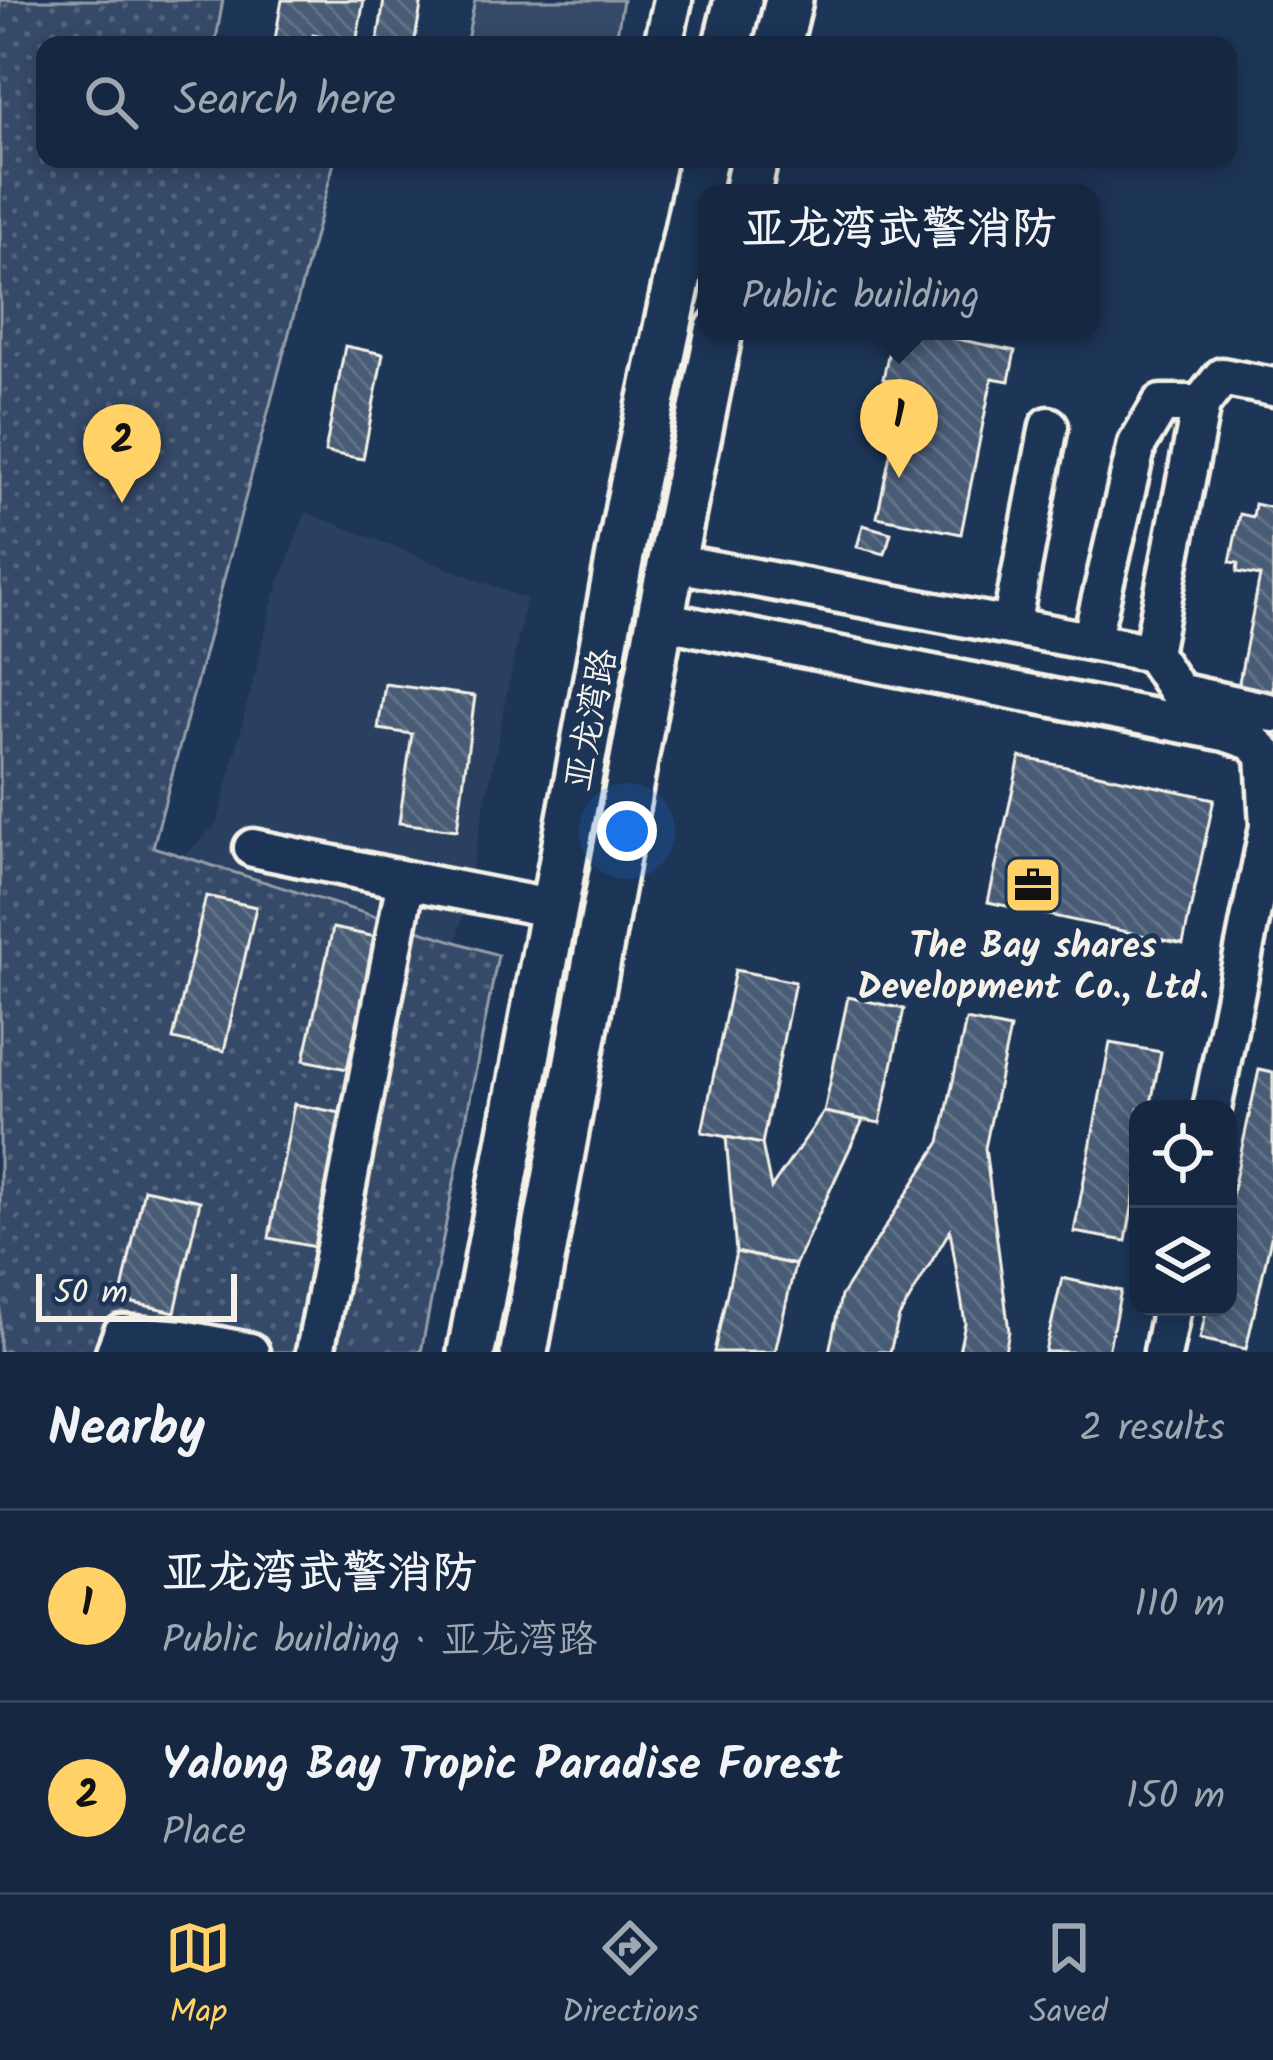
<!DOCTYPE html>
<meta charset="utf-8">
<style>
body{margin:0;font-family:Kalam,"LXGW WenKai TC",sans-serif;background:#23344c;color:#f1f3f6}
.controls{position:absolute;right:36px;bottom:36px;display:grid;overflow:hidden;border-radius:24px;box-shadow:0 6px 18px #0003}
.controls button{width:108px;height:108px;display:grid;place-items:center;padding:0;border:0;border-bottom:3px solid #35445a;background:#162841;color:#f1f3f6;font:60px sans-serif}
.scale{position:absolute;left:36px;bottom:30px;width:201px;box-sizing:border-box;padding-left:12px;border:6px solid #f4f1e8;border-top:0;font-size:33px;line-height:42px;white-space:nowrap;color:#f4f1e8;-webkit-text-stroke:9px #1d3557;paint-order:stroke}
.you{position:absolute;left:627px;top:831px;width:42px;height:42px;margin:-30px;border:9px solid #fff;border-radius:50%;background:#1a73e8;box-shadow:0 0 0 18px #1a73e833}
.badge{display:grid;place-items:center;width:78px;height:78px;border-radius:50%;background:#ffd166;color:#111;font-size:39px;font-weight:700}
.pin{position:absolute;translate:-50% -99px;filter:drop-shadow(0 3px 6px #0008)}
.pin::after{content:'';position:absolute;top:63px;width:42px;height:36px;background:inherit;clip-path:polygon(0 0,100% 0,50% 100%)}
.popup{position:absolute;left:698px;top:184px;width:402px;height:156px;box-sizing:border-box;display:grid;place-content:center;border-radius:24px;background:#162841;filter:drop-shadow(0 3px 9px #0005);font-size:39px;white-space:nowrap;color:#9ea6b1}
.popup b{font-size:45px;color:#f1f3f6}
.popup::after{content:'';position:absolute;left:50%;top:100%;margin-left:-24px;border:24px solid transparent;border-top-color:#162841}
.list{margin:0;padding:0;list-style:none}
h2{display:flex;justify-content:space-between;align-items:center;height:156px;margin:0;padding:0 48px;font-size:51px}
h2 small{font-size:39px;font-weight:400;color:#9ea6b1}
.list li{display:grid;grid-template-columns:78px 1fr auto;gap:36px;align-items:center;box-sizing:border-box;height:192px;padding:0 48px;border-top:3px solid #35445a}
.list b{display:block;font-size:45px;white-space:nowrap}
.list p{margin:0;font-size:39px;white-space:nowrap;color:#9ea6b1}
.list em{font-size:39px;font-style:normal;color:#9ea6b1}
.icon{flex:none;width:66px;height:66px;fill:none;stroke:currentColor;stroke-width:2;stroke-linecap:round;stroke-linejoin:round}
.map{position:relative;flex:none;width:1273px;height:1352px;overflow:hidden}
.search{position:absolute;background:#162841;box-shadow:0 6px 18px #0003;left:36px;right:36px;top:36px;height:132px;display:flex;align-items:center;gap:30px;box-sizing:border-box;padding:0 42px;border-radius:24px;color:#9ea6b1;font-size:45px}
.sheet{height:540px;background:#162841}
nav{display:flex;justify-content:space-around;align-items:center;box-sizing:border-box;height:168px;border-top:3px solid #35445a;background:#162841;font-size:33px;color:#9ea6b1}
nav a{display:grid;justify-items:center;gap:6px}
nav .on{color:#ffd166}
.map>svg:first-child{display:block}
.built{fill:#2a4060}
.park{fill:url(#park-dots);stroke:#949ea8;stroke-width:3}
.pitch{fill:#354a67;stroke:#949ea8;stroke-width:3}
.building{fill:url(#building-back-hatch);stroke:#f4f1e8;stroke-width:3}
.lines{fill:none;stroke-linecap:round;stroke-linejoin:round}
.minor-casing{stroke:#f4f1e8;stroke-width:45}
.major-casing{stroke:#f4f1e8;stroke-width:54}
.minor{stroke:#1d3557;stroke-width:36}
.major{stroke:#1d3557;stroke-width:45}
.labels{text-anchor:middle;stroke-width:10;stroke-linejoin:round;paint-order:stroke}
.street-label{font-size:36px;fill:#f4f1e8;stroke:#1d3557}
.poi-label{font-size:36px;font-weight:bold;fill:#f4f1e8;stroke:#1d3557}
</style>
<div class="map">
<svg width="1273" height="1352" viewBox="0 0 1273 1352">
<defs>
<pattern id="park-dots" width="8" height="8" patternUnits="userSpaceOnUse" patternTransform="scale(3)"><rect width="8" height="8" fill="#354a67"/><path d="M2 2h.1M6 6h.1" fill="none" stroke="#53657d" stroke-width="1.8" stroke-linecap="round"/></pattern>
<pattern id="building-back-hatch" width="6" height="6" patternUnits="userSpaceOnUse" patternTransform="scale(3)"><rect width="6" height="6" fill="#485b74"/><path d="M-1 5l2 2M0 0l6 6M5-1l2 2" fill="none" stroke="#637388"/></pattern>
</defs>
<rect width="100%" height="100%" fill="#1d3557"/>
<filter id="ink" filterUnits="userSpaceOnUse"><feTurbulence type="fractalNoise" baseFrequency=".00833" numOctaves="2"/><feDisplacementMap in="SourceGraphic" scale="24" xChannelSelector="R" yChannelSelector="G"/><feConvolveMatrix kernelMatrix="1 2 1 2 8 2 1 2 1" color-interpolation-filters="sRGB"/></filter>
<g filter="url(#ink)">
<!-- built -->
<polygon class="built" points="306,512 526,599 375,1352 0,1352 0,1041 218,822 273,599"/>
<!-- park -->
<polygon class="park" points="0,0 223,0 215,45 45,45 45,159 335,159 153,847 498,955 421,1352 0,1352"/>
<!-- pitch -->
<polygon class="pitch" points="475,0 623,0 615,45 466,45"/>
<!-- building -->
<g class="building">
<polygon points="282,0 364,0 356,43 313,35 311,45 274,45"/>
<polygon points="384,0 422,0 414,45 377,45"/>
<polygon points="893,331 918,331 1015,351 1009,381 992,378 961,534 877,517 905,383 883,379"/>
<polygon points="345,346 383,354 363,459 325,452"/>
<polygon points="1255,504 1273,508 1273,694 1238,687 1260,576 1237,572 1238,563 1230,562 1240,514 1253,517"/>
<polygon points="863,525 891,533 885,554 857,547"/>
<polygon points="385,684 475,696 457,830 399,823 412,734 378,729"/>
<polygon points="1020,757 1214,799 1183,944 988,902"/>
<polygon points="206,896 256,907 224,1051 173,1039"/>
<polygon points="333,928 376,937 347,1069 304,1060"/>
<polygon points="735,970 795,982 762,1144 702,1132"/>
<polygon points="848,997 904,1009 880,1123 824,1112"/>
<polygon points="966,1020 1010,1029 985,1148 1009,1331 1005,1352 959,1352 965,1323 950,1230 899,1317 890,1352 829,1352 841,1296 940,1142"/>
<polygon points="1110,1043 1161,1052 1150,1109 1138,1109 1138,1174 1126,1241 1074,1232"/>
<polygon points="1259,1070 1273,1073 1273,1229 1246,1349 1200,1339 1207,1307 1228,1307 1228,1212"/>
<polygon points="294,1104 346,1114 320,1248 269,1238"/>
<polygon points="824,1112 863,1120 795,1265 736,1252 726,1137 762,1144 771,1188"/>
<polygon points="144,1189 200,1201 175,1312 120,1300"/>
<polygon points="736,1252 795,1265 775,1352 714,1352"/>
<polygon points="1062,1278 1121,1291 1108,1352 1045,1352"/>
</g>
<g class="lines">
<!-- minor casing -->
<g class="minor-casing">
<g id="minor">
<polyline points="663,45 673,0"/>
<polyline points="1201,404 1222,377 1273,387"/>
<polyline points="671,562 1152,653 1201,404 1161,404 1137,444 1091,641"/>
<polyline points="660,620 1225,732 1251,741 1265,754 1269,826 1212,1109"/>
<polyline points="1011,626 1049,426"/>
<polyline points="1152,653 1178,692 1273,713"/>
<polyline points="253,848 406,880"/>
<polyline points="115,1352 122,1334 182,1339 250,1352"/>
<polyline points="315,1352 406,880 554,909"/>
<polyline points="1163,1352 1172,1307"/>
</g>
</g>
<!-- major casing -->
<g class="major-casing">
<g id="major">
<polyline points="727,45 738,0"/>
<polyline points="778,45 789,0"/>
<polyline points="747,193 754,159"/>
<polyline points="471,1352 630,502 703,159"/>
<polyline points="524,1352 660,620 719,331"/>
</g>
</g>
<!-- minor -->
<use href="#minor" class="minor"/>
<!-- major -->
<use href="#major" class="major"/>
</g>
</g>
<!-- icons -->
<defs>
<g id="office-square" transform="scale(3)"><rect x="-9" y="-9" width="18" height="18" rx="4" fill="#ffd166" stroke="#1d3557"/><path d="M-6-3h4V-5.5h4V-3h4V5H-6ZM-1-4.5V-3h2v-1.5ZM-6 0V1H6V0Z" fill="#111"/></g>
</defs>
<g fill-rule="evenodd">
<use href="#office-square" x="1033" y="885"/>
</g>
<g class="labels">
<!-- street labels -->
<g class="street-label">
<text transform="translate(589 719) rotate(-79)" y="13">亚龙湾路</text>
</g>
<!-- poi labels -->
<g class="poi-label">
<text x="1033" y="957">The Bay shares<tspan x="1033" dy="41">Development Co., Ltd.</tspan></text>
</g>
</g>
</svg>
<div class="controls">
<button><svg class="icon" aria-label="locate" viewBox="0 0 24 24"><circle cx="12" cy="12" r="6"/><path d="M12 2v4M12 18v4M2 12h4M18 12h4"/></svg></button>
<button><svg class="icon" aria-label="layers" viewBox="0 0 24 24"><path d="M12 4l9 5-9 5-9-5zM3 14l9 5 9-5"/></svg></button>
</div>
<div class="scale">50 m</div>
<div class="you"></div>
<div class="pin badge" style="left:899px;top:478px">1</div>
<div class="popup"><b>亚龙湾武警消防</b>Public building</div>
<div class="pin badge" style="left:122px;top:503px">2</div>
<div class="search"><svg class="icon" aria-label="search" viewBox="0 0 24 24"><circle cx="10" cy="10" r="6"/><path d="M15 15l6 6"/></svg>Search here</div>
</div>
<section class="sheet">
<h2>Nearby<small>2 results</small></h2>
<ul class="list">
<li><span class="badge">1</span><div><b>亚龙湾武警消防</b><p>Public building · 亚龙湾路</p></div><em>110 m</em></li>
<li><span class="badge">2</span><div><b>Yalong Bay Tropic Paradise Forest</b><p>Place</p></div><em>150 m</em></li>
</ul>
</section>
<nav>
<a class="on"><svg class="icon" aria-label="map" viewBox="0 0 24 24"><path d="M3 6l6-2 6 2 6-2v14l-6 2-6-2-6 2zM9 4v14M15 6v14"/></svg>Map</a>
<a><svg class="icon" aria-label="directions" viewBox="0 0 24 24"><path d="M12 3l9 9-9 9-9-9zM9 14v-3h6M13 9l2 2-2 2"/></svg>Directions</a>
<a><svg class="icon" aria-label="saved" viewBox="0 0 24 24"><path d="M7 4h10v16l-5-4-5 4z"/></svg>Saved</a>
</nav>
